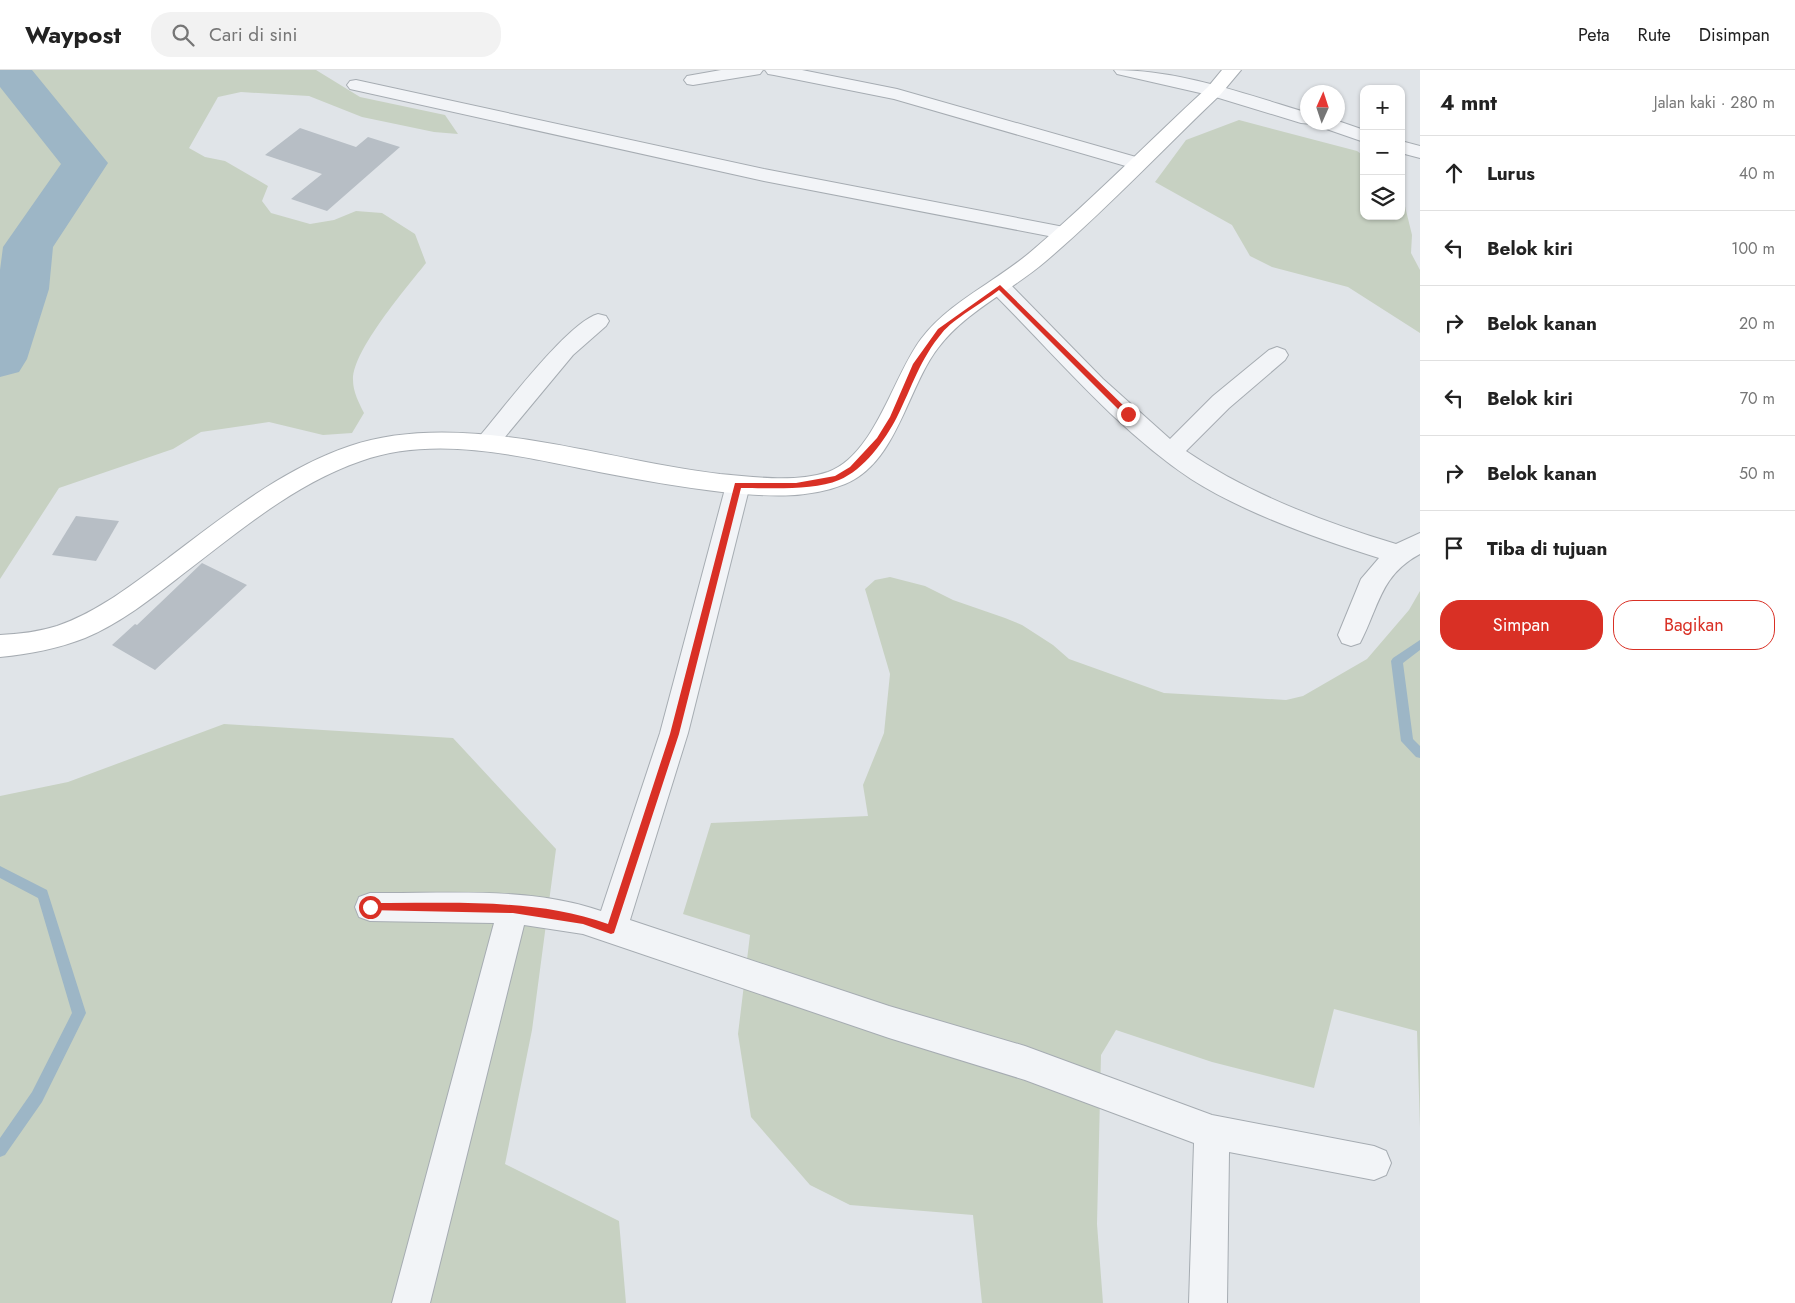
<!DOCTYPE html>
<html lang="id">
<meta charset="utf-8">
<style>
body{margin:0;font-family:Jost,sans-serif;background:#f2f2f2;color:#222}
.controls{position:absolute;right:15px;top:15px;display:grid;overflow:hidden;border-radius:10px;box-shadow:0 1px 4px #0004}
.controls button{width:45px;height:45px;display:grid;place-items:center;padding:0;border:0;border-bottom:1px solid #e0e0e0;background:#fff;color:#222;font:25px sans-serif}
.compass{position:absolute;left:1300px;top:15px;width:45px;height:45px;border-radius:50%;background:#fff;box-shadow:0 1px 4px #0004;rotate:3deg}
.stop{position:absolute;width:15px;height:15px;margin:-11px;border:4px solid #d93025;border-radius:50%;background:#fff}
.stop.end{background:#d93025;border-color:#fff;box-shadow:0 1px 5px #0008}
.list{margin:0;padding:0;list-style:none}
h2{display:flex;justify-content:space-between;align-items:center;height:65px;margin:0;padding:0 20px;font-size:21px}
h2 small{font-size:16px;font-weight:400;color:#767676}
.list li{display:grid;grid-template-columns:32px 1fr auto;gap:15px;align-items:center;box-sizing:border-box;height:75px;padding:0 20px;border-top:1px solid #e0e0e0}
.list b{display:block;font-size:19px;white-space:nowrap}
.list em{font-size:16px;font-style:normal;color:#767676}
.actions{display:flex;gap:10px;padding:15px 20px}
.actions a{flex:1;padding:11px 0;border:1px solid #d93025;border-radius:20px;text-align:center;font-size:18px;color:#d93025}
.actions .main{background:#d93025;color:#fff}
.icon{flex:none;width:28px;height:28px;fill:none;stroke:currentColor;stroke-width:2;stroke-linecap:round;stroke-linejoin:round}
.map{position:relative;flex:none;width:1420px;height:1233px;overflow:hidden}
header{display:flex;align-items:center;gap:30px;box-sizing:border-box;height:70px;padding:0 25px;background:#fff;border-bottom:1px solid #e0e0e0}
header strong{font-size:24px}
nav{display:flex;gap:28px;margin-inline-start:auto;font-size:18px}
.search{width:350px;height:45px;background:#f2f2f2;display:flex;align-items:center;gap:12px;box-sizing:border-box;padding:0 18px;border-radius:20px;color:#767676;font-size:19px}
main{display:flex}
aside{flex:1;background:#fff}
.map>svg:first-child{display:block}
.green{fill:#c7d1c2}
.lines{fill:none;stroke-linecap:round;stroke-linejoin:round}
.stream{fill:#9db6c6;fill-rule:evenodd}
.river{fill:#9db6c6;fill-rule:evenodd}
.building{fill:#b7bec5}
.street-casing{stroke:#a6acb2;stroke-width:2}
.secondary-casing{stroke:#a6acb2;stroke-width:2}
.street{fill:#f2f4f7;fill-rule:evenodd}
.secondary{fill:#fff;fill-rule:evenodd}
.route{fill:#d93025}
</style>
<header>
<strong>Waypost</strong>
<div class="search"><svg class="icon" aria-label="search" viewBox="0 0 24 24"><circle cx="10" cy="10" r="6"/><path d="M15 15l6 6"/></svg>Cari di sini</div>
<nav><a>Peta</a><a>Rute</a><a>Disimpan</a></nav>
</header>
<main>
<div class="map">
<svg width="1420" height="1233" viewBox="0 0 1420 1233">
<rect width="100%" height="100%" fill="#e0e4e8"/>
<!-- green -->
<g class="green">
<path d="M0,0H316L360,27L445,45L458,64L434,62L362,47L309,26L241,22L218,27L189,78L205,87L225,91L268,116L262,131L271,143L310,154L334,150L356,141L382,143L415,164L426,193C407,217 352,281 353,310C353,322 359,333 364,343L352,363L323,365L269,352L201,362L173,379L59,418L0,509Z"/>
<polygon points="1239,50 1357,81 1364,86 1364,146 1401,146 1401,120 1412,165 1411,183 1420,200 1420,263 1348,217 1272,197 1250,186 1232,155 1155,112 1186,70"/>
<polygon points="890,507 925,516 953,530 1005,548 1022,555 1053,575 1069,589 1164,623 1286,630 1303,626 1367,589 1409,540 1420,521 1420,1058 1417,961 1334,939 1314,1018 1212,992 1116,960 1101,985 1097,1154 1103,1233 982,1233 973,1145 850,1135 810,1115 751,1047 738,964 750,865 683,844 711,753 868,746 863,715 884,663 890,604 865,519 875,510"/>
<polygon points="224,654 453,668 556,779 532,960 505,1094 619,1151 626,1233 0,1233 0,726 68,712"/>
</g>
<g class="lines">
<!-- stream -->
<g class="stream">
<polygon points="1420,570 1420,580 1403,593 1413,669 1420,676 1420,688 1416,687 1401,671 1391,591 1393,588"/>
<polygon points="0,796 47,820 86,943 42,1032 5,1085 0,1087 0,1068 32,1022 72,943 38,828 0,808"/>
</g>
<!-- river -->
<polygon class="river" points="0,0 32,0 108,93 53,177 49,219 27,289 19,302 0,307 0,200 3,177 61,94 0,17"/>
</g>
<!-- building -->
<g class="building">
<polygon points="300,58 356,77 368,67 400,77 327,141 291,129 322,104 265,85"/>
<polygon points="76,446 119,451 96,491 52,485"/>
<polygon points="202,493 247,515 155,600 112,575 135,554 137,555"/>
</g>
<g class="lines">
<!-- street casing -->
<g class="street-casing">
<g id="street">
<polygon points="721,0 763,0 760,4 754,5 693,15 687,14 684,10 687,6"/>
<polygon points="765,0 802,0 897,19 1143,89 1146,93 1143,97 1136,99 894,29 774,5 768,4"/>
<path d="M1114,0C1180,0 1245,24 1308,43V52L1338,51L1364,60V72L1312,54L1301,53L1209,25L1117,4Z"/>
<polygon points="356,10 764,99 1064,157 1071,159 1074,163 1071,167 1064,169 764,111 350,19 347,15 350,11"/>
<polygon points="1401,71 1420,76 1420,88 1401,83"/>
<path d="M1000,210L1008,212L1103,309L1170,369L1213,326L1269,280L1277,277L1285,280L1288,285L1285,290L1229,338L1186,381C1249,424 1323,452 1396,474L1420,463V484C1380,505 1379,537 1360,573L1351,576L1342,573L1338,565L1361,509L1379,488C1321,470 1242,442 1191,409C1115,358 1056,286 992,222L989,217L992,212Z"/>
<path d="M598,244L606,246L609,251L606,256L573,285L495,379L487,381L479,379L475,373L479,367C502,340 568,252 598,244Z"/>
<path d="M738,406L747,409L750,415L688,663L630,850L889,936L1025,976L1212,1045L1374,1076L1386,1081L1391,1093L1386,1105L1374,1110L1229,1082L1227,1233H1189L1194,1073L1025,1010L889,968L583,864L524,855L430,1233H392L494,853L370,851L359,847L355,837L359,827L370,823C446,824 529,816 601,841L660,663L726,415L729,409Z"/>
</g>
</g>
<!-- secondary casing -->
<g class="secondary-casing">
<path id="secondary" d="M1222,0H1241L1220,25C1162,80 1107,139 1046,191C1011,221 966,241 938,278C907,318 897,393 845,414C806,430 762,426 722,422C681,417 640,410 599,402C523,387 437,364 361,391C294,414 238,462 183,504C152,528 121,553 85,568C57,579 30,584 0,587V565C19,564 38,562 57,556C98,542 133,514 167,489C224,446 282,399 350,376C463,338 605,391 720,404C754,407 795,413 828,402C875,385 893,306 921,269C951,230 998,211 1034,179C1094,128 1149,71 1208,17Z"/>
</g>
<!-- street -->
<use href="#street" class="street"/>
<!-- secondary -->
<use href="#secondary" class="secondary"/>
</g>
<!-- route -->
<path class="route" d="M1000,215L1130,342V346H1125L999,220C984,232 953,249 942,263C920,289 912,317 897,347C885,370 864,400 839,410C813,421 769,418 741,418L679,664L614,863L611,864L583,854L513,843L367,840V834L370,833C449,834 533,827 608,854L670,664L735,413H796L835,406L850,397L877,368L890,347L913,294L938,259Z"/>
</svg>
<div class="controls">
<button>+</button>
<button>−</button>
<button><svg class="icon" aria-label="layers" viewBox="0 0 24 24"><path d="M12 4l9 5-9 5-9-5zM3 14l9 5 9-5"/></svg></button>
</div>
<svg class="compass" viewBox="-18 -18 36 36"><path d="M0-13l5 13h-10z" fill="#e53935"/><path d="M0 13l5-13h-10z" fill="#767676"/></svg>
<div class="stop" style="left:370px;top:837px"></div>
<div class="stop end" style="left:1128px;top:344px"></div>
</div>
<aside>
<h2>4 mnt<small>Jalan kaki · 280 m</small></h2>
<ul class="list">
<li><svg class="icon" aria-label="ahead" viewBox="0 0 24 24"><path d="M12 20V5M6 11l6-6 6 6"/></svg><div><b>Lurus</b></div><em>40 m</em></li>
<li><svg class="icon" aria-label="left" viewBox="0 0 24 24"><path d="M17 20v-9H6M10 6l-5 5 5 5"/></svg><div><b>Belok kiri</b></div><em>100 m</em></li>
<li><svg class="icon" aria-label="right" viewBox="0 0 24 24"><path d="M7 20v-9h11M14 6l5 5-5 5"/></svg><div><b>Belok kanan</b></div><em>20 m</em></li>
<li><svg class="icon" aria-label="left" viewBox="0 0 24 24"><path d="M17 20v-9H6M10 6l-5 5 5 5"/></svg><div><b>Belok kiri</b></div><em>70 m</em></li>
<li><svg class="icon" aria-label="right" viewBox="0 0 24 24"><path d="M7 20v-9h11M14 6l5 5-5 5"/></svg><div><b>Belok kanan</b></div><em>50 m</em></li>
<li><svg class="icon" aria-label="arrive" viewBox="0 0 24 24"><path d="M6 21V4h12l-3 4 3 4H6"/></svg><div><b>Tiba di tujuan</b></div></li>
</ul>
<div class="actions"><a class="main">Simpan</a><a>Bagikan</a></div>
</aside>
</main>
